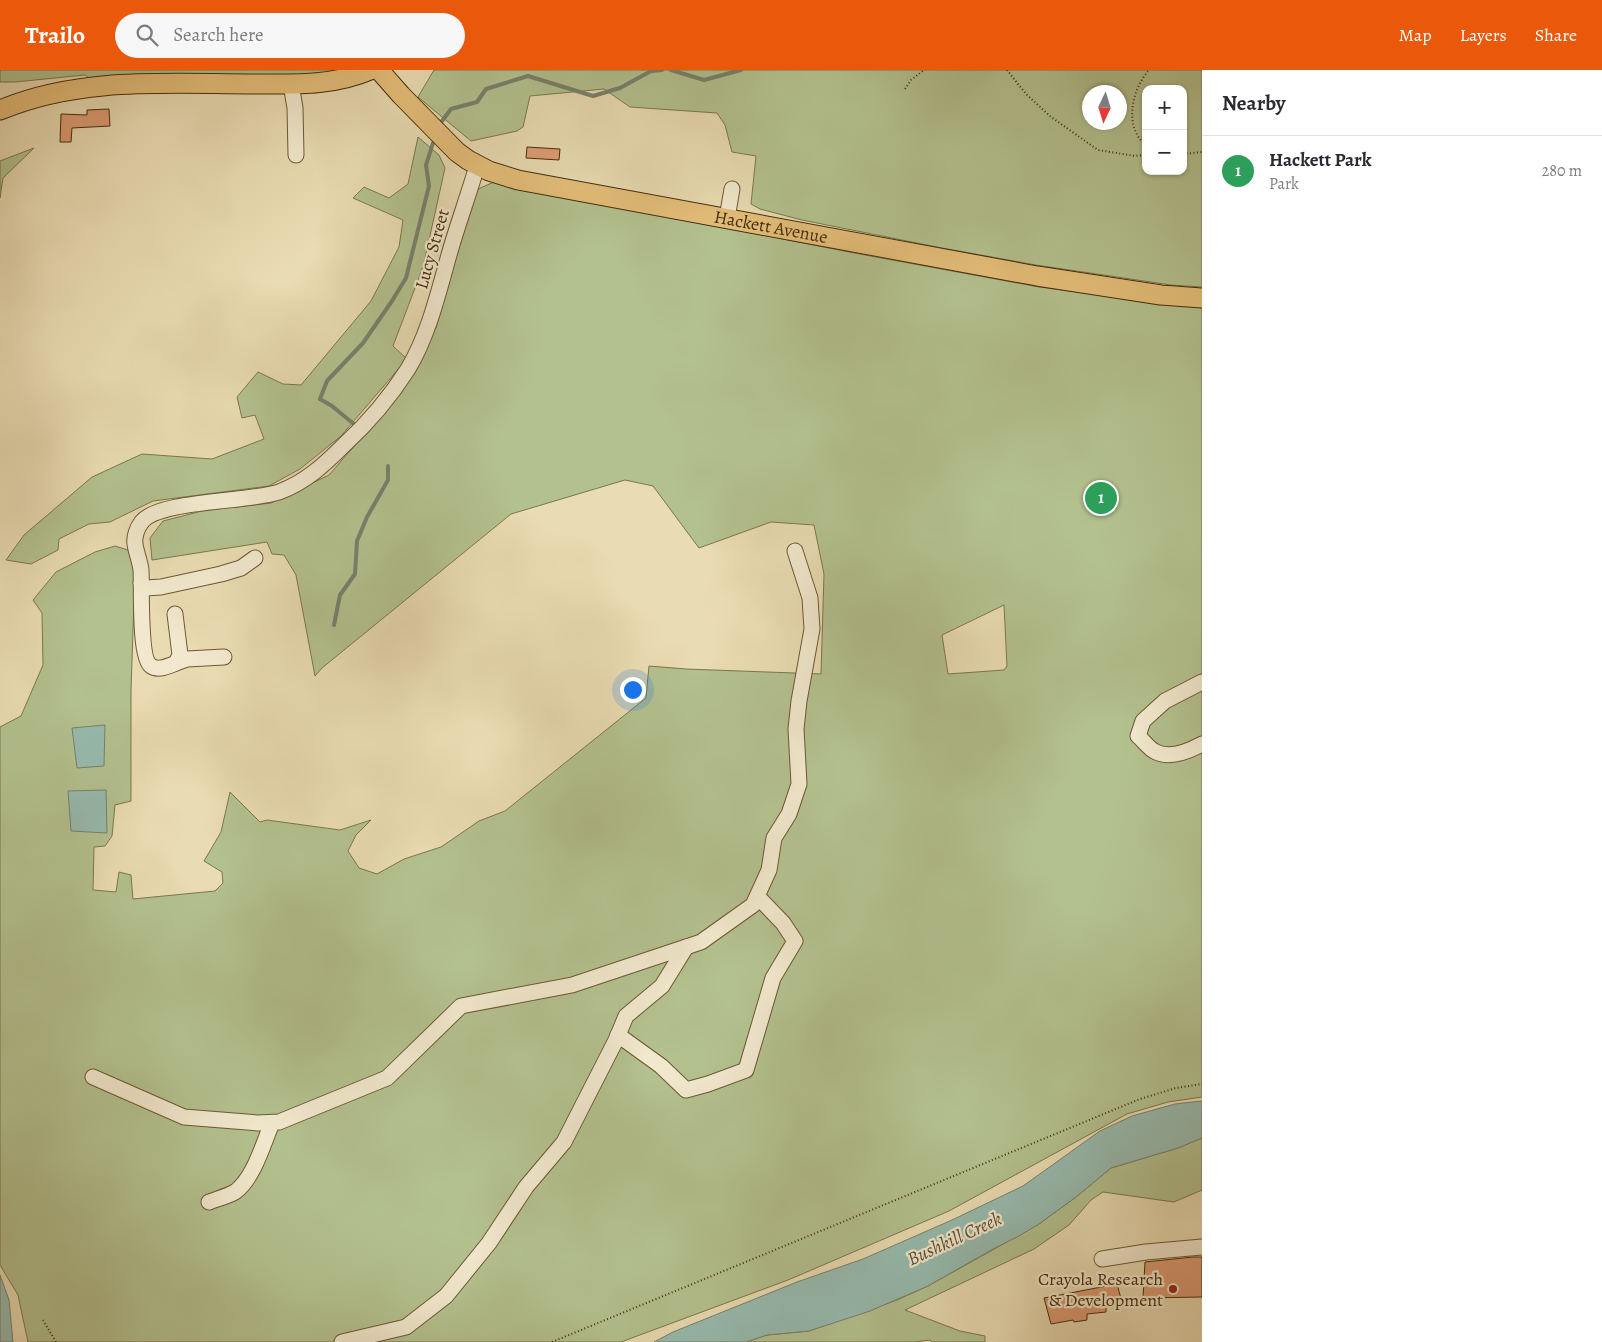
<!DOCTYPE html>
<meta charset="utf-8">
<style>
body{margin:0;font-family:Alegreya,serif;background:#f7f7f7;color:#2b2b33}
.controls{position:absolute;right:15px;top:15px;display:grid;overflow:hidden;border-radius:10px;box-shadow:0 1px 4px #0004}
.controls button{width:45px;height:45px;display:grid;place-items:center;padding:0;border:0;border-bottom:1px solid #e1e1e2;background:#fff;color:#2b2b33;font:25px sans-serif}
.compass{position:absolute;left:1082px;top:15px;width:45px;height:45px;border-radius:50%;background:#fff;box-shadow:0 1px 4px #0004;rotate:184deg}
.you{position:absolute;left:632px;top:619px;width:18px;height:18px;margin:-12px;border:4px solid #fff;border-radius:50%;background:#1a73e8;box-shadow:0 0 0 8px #1a73e833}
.badge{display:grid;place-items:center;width:32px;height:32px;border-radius:50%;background:#ea580c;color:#fff;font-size:16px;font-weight:700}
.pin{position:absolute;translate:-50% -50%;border:2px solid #fff;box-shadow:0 1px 5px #0006}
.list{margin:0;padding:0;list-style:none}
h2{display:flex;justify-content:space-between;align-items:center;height:65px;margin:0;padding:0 20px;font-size:21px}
h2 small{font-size:16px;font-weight:400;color:#7c7c81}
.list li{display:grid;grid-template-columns:32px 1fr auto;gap:15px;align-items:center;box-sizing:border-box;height:70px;padding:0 20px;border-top:1px solid #e1e1e2}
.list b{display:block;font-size:19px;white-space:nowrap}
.list p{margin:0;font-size:16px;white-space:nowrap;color:#7c7c81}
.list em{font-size:16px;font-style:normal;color:#7c7c81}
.icon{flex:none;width:28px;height:28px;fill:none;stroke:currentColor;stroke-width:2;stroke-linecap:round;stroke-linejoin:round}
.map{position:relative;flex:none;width:1202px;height:1272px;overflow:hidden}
header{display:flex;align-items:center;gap:30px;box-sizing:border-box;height:70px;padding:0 25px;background:#ea580c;color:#fff}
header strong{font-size:24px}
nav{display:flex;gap:28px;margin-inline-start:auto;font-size:18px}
.search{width:350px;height:45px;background:#f7f7f7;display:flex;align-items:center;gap:12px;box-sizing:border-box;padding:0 18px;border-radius:28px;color:#7c7c81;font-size:19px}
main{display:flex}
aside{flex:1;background:#fff}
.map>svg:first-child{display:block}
.green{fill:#b3c18f;stroke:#7c774c;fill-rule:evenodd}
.water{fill:#97bbaf;stroke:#76826d}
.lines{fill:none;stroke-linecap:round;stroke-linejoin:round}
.stream{stroke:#76826d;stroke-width:4}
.building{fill:#dd9c73;stroke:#442d09}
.minor-casing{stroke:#6d5833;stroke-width:17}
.major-casing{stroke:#442d09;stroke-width:21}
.path{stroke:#442d09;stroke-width:2;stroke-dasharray:1 2.5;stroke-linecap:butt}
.minor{stroke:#f1e8cd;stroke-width:15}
.major{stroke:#e4be79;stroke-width:19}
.poi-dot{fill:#8f2418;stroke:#f1e8cd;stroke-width:2}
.labels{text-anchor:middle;stroke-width:4.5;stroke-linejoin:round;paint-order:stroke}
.street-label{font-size:18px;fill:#442d09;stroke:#f1e8cd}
.poi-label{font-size:18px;fill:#442d09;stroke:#f1e8cd;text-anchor:end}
.water-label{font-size:19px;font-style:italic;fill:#595032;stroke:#f1e8cd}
</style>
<header>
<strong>Trailo</strong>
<div class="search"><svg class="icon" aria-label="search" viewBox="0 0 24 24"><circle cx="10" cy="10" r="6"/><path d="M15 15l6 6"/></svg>Search here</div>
<nav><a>Map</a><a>Layers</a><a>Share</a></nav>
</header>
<main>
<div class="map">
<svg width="1202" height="1272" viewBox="0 0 1202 1272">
<rect width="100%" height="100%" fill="#e9dbb2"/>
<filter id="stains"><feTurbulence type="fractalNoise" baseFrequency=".004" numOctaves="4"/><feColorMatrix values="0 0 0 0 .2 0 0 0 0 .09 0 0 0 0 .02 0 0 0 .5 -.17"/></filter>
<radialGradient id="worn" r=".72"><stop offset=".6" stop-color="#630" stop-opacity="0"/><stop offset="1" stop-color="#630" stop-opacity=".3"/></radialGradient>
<!-- green -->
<g class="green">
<polygon points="0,0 351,0 326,7 90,9 85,5 15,12 0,12"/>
<path d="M434,0H1202V217L1171,215L1036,195L942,178L802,150L760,139L751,134L756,86L732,82L725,55L717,43L630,37L604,19L530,26L523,57L517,61L471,71L418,27ZM1146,19H1183V101H1146ZM1090,22H1120V52H1090Z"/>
<polygon points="418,67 439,85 445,98 423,197 393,276 407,289 341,366 300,399 269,416 153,431 110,452 89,454 59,469 58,480 31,494 6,490 24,465 92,407 142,384 212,389 264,369 255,345 242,348 237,327 258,302 283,314 301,315 371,231 399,177 403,150 353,128 364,117 389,128 408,114"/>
<polygon points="34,78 3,108 0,128 0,91"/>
<path d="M494,112L854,183L1039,217L1125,228H1202V1027L1168,1032L1127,1044L949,1141L788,1210L621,1272H28L18,1225L0,1195V657L21,646L43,595L42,543L33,530L56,502L95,482L115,476L128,480L135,500L131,620V731L115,735L112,766L105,776L94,777L93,820L116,822L119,802L131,805L133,829L215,821L223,813L222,802L204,791L221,762L230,722L260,752L267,750L340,760L371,750L356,765L348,781L359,798L377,804L404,789L441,777L479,751L505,741L646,628L649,596L686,599L821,604L824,504L814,455L771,452L699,478L653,416L625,410L511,444L322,598L315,606L296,505L284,485L272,484L267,472L152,490L150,468L163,451L202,441L271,433L329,405L397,327L436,258L472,124L478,119ZM1004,535L1007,596L1004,600L948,604L942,565Z"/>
<polygon points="1202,1068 1202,1120 1174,1132 1103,1122 1091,1130 1069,1155 1034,1179 905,1240 960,1261 985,1266 985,1272 932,1272 930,1270 914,1272 746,1272 767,1265 809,1261 897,1230 928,1216 1039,1154 1076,1127 1111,1098 1178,1078"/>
</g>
<!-- water -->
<g class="water">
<polygon points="105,655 104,696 77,698 72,658"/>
<polygon points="106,720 107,763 71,761 68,721"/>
<polygon points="1202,1031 1202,1068 1178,1078 1111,1098 1076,1127 1039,1154 1019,1166 993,1179 928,1216 870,1241 809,1261 767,1265 746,1272 654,1272 673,1262 797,1212 863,1189 952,1150 1023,1116 1100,1061 1132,1046 1175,1034"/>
<polygon points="0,1205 9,1230 13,1272 0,1272"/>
</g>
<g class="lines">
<!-- stream -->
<g class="stream">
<polyline points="671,0 704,10 741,0"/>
<polyline points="442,51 451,39 477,32 486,19 528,6 593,26 620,18 651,1 662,0"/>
<polyline points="355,355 332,336 320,329 327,311 363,273 392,231 406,208 429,116 426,95 433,73"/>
<polyline points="334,555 340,525 355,504 357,471 367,447 388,410 388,396"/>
</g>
</g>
<!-- building -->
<g class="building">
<polygon points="109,39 110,56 72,58 71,72 60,72 61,44 87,45 87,40"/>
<polygon points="527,77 560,79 559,90 526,88"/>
<polygon points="1193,1187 1202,1187 1202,1227 1143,1228 1145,1192"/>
<polygon points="1117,1214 1122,1232 1106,1234 1106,1242 1087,1244 1087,1250 1074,1252 1073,1250 1051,1254 1044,1228"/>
</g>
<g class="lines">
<!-- minor casing -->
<g class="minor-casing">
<g id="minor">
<polyline points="291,14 295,38 296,85"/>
<polyline points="727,148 732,119"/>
<polyline points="141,513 146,518 161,517 221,504 241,498 255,488"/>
<path d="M175,544L180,585L176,593C169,596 158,601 151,596C139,588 142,516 141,500C140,491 136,482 135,474C134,467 137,458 141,453C155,430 251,432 279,422C306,412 325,394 345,374C369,352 390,327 408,299C430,262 439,219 451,178C459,151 469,123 477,96"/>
<polyline points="176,593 187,589 224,587"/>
<path d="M1202,612L1165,631L1143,651L1138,666C1144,671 1149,679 1156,682C1170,689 1189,681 1202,674"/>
<polyline points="618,965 661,996 686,1020 708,1014 746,1000 773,908 795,871 783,853 758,827"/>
<polyline points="93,1007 184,1047 258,1053 279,1052 387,1008 461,936 572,915 701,872 753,835 769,800 774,768 789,744 799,714 796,659 799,631 812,559 810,528 795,481"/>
<path d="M209,1132C217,1129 228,1126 235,1122C254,1108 263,1074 272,1053"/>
<polyline points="1102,1189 1146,1182 1202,1177"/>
<polyline points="342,1272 406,1257 446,1226 489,1173 526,1117 564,1072 616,970 626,946 662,916 686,877"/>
</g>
</g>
<!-- major casing -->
<g class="major-casing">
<g id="major">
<path id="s1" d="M379,0L401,25L457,82L468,90L489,101L518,110L1037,206L1161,225L1202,228"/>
<path d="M0,40C81,6 169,14 255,14C295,14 333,16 370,0"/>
</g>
</g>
<!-- path -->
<g class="path">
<polyline points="1007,0 1026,24 1051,47 1098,80 1135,86 1146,85"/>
<polyline points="905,19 911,10 924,0"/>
<path d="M1146,75C1123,57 1132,19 1149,0"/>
<polyline points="1183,84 1202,82"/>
<polyline points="43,1250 56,1272"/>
<polyline points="552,1272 1140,1029 1176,1018 1202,1014"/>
</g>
<!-- minor -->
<use href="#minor" class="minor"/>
<!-- major -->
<use href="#major" class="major"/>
</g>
<!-- markers -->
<circle class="poi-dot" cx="1173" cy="1219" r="5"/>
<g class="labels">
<!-- street labels -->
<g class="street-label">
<text dy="6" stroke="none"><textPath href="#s1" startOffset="438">Hackett Avenue</textPath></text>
<text transform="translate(432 179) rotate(-74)" y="6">Lucy Street</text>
</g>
<!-- poi labels -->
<g class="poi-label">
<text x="1163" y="1215">Crayola Research<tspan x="1163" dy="21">&amp; Development</tspan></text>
</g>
<!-- water labels -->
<g class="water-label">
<text transform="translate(954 1168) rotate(-25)" y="7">Bushkill Creek</text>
</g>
</g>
<rect width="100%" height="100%" filter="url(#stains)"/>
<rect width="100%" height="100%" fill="url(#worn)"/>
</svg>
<div class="controls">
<button>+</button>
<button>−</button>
</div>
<svg class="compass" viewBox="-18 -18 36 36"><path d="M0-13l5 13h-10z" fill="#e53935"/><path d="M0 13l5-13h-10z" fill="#7c7c81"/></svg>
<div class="you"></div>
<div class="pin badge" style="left:1101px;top:428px;background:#2e9e5b">1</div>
</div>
<aside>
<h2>Nearby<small></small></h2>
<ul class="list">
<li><span class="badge" style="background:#2e9e5b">1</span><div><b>Hackett Park</b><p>Park</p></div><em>280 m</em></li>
</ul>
</aside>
</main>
